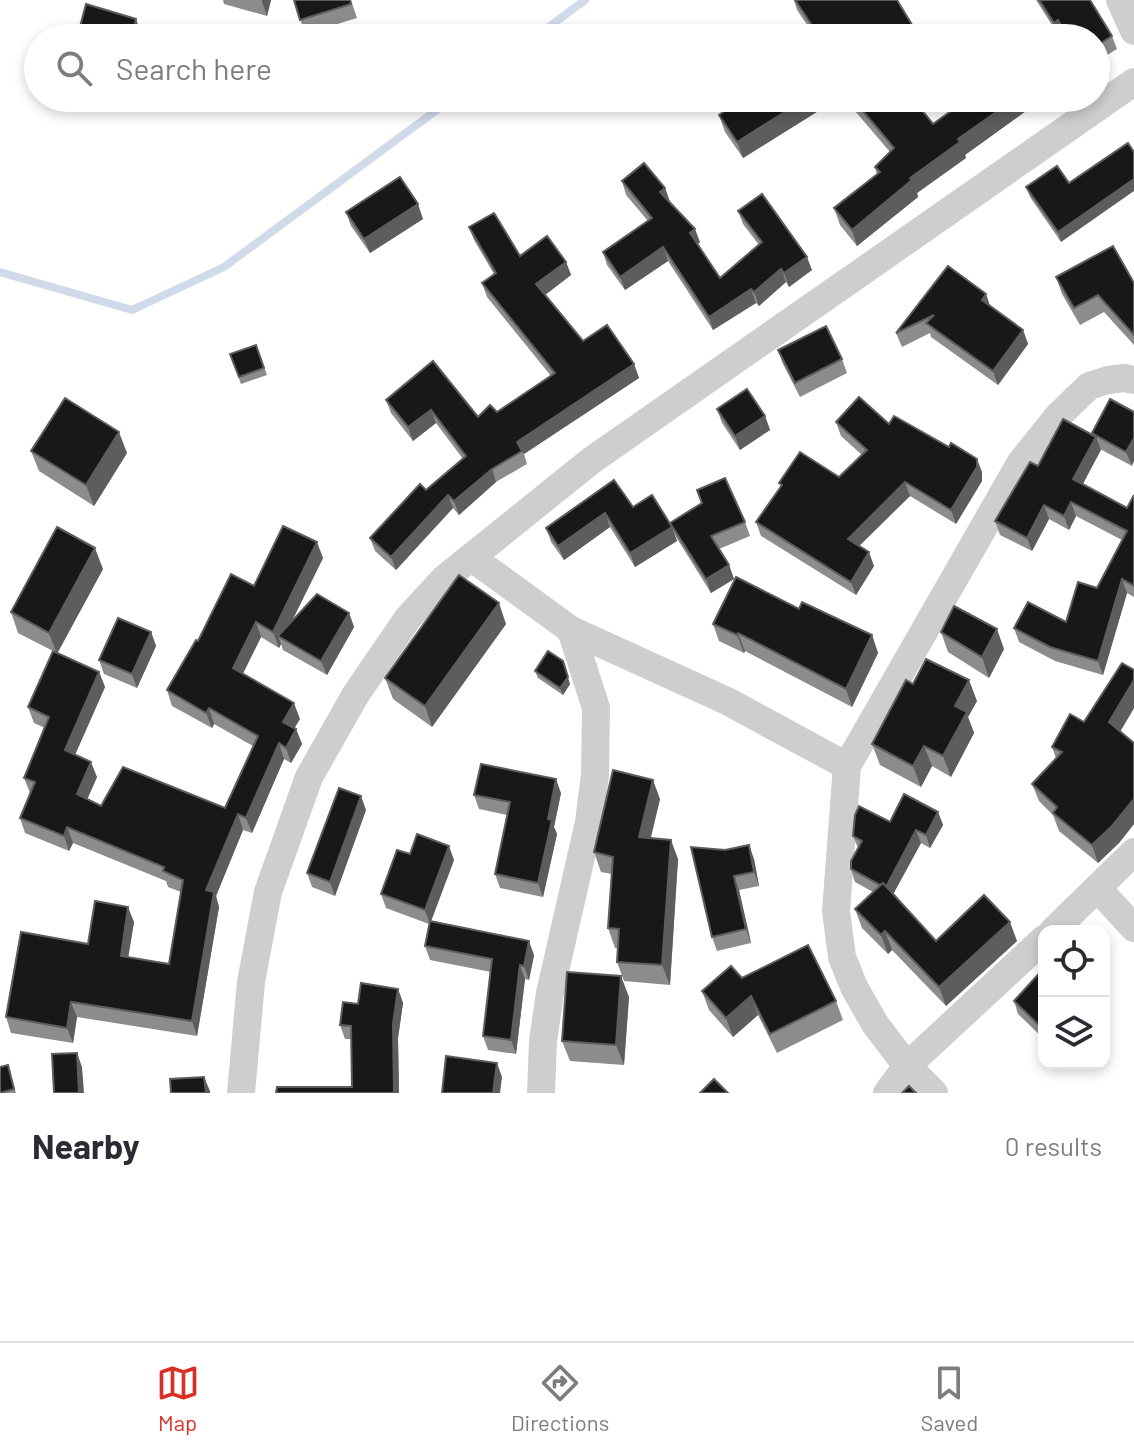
<!DOCTYPE html>
<style>
body{margin:0;font-family:Barlow,sans-serif;background:#f7f7f7;color:#2b2b33}
.controls{position:absolute;right:24px;bottom:24px;display:grid;overflow:hidden;border-radius:16px;box-shadow:0 4px 12px #0003}
.controls button{width:72px;height:72px;display:grid;place-items:center;padding:0;border:0;border-bottom:2px solid #e1e1e2;background:#fff;color:#2b2b33;font:40px sans-serif}
.list{margin:0;padding:0;list-style:none}
h2{display:flex;justify-content:space-between;align-items:center;height:104px;margin:0;padding:0 32px;font-size:34px}
h2 small{font-size:26px;font-weight:400;color:#7c7c81}
.icon{flex:none;width:44px;height:44px;fill:none;stroke:currentColor;stroke-width:2;stroke-linecap:round;stroke-linejoin:round}
.map{position:relative;flex:none;width:1134px;height:1093px;overflow:hidden}
.search{position:absolute;background:#fff;box-shadow:0 4px 12px #0003;left:24px;right:24px;top:24px;height:88px;display:flex;align-items:center;gap:20px;box-sizing:border-box;padding:0 28px;border-radius:44px;color:#7c7c81;font-size:30px}
.sheet{height:248px;background:#fff}
nav{display:flex;justify-content:space-around;align-items:center;box-sizing:border-box;height:112px;border-top:2px solid #e1e1e2;background:#fff;font-size:22px;color:#7c7c81}
nav a{display:grid;justify-items:center;gap:4px}
nav .on{color:#d93025}
.map>svg:first-child{display:block}
.lines{fill:none;stroke-linecap:round;stroke-linejoin:round}
.stream{stroke:#d0dae9;stroke-width:8}
.street{stroke:#cecece;stroke-width:28}
.wall{fill:#8c8c8c}
.shaded-wall{fill:#5d5d5d}
.building{fill:#181818;stroke:#5d5d5d;stroke-width:2}
</style>
<div class="map">
<svg width="1134" height="1093" viewBox="0 0 1134 1093">
<rect width="100%" height="100%" fill="#fff"/>
<g class="lines">
<!-- stream -->
<g class="stream">
<polyline points="534,38 585,0"/>
<polyline points="0,272 132,310 224,267 453,98"/>
</g>
<!-- street -->
<g class="street">
<polyline points="1120,0 1134,31"/>
<polyline points="472,558 571,630 727,701 847,766"/>
<polyline points="1098,889 1134,928"/>
<polyline points="1053,931 1134,852"/>
<polyline points="241,1093 251,982 268,892 309,777 356,694 408,618 444,579 592,460 1134,82"/>
<polyline points="541,1093 543,1041 550,993 589,822 595,775 596,708 571,630"/>
<polyline points="887,1093 907,1066 1044,939"/>
<polyline points="934,1093 907,1066 875,1024 854,987 842,957 836,911 847,766 1021,462 1058,416 1089,386 1108,380 1124,378 1134,380"/>
</g>
</g>
<!-- wall -->
<g class="wall">
<polygon points="223,0 271,0 267,16 224,4"/>
<polygon points="294,0 351,0 357,18 305,34"/>
<polygon points="794,0 897,0 812,32 797,10"/>
<polygon points="1036,0 1090,0 1112,36 1117,49 1096,62 1096,38 1066,38 1063,33 1059,36"/>
<polygon points="743,98 839,98 743,158 725,132 719,115"/>
<polygon points="844,98 912,98 933,124 969,98 1044,98 965,155 966,158 917,193 918,197 857,246 840,225 834,208 877,174 875,167 890,152"/>
<polygon points="1057,166 1061,242 1030,197 1026,187"/>
<polygon points="622,181 665,188 670,202 700,242 697,244 720,278 759,245 743,224 738,211 812,270 789,287 786,282 759,306 756,303 713,330 668,261 625,290 607,265 603,252 648,221 626,195"/>
<polygon points="346,212 423,219 370,253 351,226"/>
<polygon points="469,227 520,256 566,262 571,275 545,295 583,341 634,364 639,378 524,454 527,464 496,482 459,515 453,508 396,570 375,551 370,538 463,459 436,423 413,441 391,413 386,400 478,417 497,412 551,376 487,297 482,283 494,274 474,240"/>
<polygon points="948,266 986,294 990,306 1023,330 1028,344 998,385 931,337 930,333 902,347 896,333"/>
<polygon points="1056,277 1134,283 1134,345 1104,312 1080,325 1062,294"/>
<polygon points="256,345 267,375 241,384 230,354"/>
<polygon points="778,350 842,359 847,373 800,397 783,364"/>
<polygon points="1110,399 1132,466 1100,449 1083,484 1127,508 1134,495 1134,597 1127,593 1103,675 1055,661 1019,642 1014,628 1066,622 1097,588 1122,540 1076,516 1069,530 1049,519 1032,551 1000,535 995,521 1038,466 1092,435"/>
<polygon points="717,409 765,416 770,430 740,450 722,423"/>
<polygon points="836,422 889,424 982,472 982,481 956,524 910,496 859,546 874,566 856,595 761,536 756,522 781,487 779,483 839,477 862,455 841,436"/>
<polygon points="31,451 127,453 94,506 39,471"/>
<polygon points="697,490 745,522 750,536 719,549 729,565 734,579 711,593 676,537 670,523 701,503"/>
<polygon points="633,507 672,527 677,541 635,567 610,527 564,560 551,542 546,528"/>
<polygon points="323,558 292,621 349,613 354,627 327,675 283,650 281,644 279,648 261,637 243,674 300,719 294,728 296,729 302,744 291,763 284,759 252,833 243,830 216,896 219,907 197,1036 77,1017 73,1043 11,1033 6,1017 88,944 134,922 128,957 169,964 181,892 168,887 166,881 73,843 69,851 25,833 20,818 30,793 24,778 45,728 34,723 28,707 53,651 18,633 11,612 103,569 57,653 99,672 105,687 75,755 97,777 87,799 101,806 225,808 253,746 214,724 212,728 172,706 167,690 198,641 254,586"/>
<polygon points="799,609 872,635 878,653 852,707 745,651 744,653 719,641 713,624"/>
<polygon points="506,624 432,727 393,699 385,678"/>
<polygon points="151,632 156,646 137,688 104,674 99,660"/>
<polygon points="941,632 1004,649 989,678 948,652"/>
<polygon points="1134,670 1134,708 1120,732 1134,743 1134,824 1119,843 1098,863 1059,831 1053,815 1039,801 1032,784 1056,758 1052,747 1084,722"/>
<polygon points="535,671 570,684 563,695 538,678"/>
<polygon points="913,684 977,701 968,717 974,733 951,777 932,766 921,787 880,765 872,744"/>
<polygon points="561,793 554,827 557,834 543,897 500,888 495,874 507,815 479,809 474,795"/>
<polygon points="660,799 651,838 678,859 670,985 624,981 617,962 618,948 615,948 608,928 612,874 601,872 594,852"/>
<polygon points="366,810 335,896 312,887 307,873"/>
<polygon points="938,812 943,825 930,848 921,843 893,894 936,941 1017,941 946,1006 892,950 888,954 862,928 855,909 873,892 855,882 851,869 858,848 853,836 890,822"/>
<polygon points="691,847 754,859 759,886 739,890 751,943 717,951 712,937"/>
<polygon points="410,854 454,860 431,921 534,955 529,980 525,979 516,1054 488,1050 483,1036 491,972 430,960 425,946 429,924 386,908 381,894"/>
<polygon points="1044,968 1044,1039 1018,1014 1014,1001"/>
<polygon points="742,978 836,1001 843,1020 777,1053 758,1015 733,1037 709,1010 702,991"/>
<polygon points="398,989 403,1003 398,1038 399,1093 276,1093 352,1087 351,1039 345,1039 340,1025 358,1004"/>
<polygon points="629,997 624,1065 570,1061 562,1041"/>
<polygon points="8,1065 16,1093 0,1093"/>
</g>
<!-- shaded-wall -->
<g class="shaded-wall">
<polygon points="262,0 271,0 267,16 262,2"/>
<polygon points="136,19 140,30 138,38 131,38"/>
<polygon points="1058,20 1063,33 1059,36 1054,23"/>
<polygon points="807,98 839,98 743,158 737,142"/>
<polygon points="1016,98 1044,98 965,155 966,158 917,193 918,197 857,246 852,230 910,178 958,139"/>
<polygon points="1134,179 1134,191 1061,242 1058,232"/>
<polygon points="665,188 670,202 660,192"/>
<polygon points="418,204 423,219 370,253 364,239"/>
<polygon points="695,229 700,242 695,247 690,233"/>
<polygon points="663,247 668,261 625,290 620,277"/>
<polygon points="807,257 812,270 789,287 784,273"/>
<polygon points="566,262 571,275 541,298 536,284"/>
<polygon points="781,269 786,282 759,306 754,292"/>
<polygon points="751,289 756,303 713,330 709,317"/>
<polygon points="986,294 991,309 982,300"/>
<polygon points="1023,330 1028,344 998,385 993,371"/>
<polygon points="634,364 639,378 524,454 517,442"/>
<polygon points="431,410 436,423 413,441 408,427"/>
<polygon points="765,416 770,430 740,450 735,436"/>
<polygon points="119,432 127,453 94,506 86,485"/>
<polygon points="1096,437 1101,450 1078,493 1073,479"/>
<polygon points="1134,438 1134,461 1132,466 1126,452"/>
<polygon points="977,459 982,472 982,481 956,524 951,510"/>
<polygon points="492,469 496,482 459,515 454,501"/>
<polygon points="905,482 910,496 852,553 848,539"/>
<polygon points="448,495 453,508 396,570 391,557"/>
<polygon points="1071,502 1076,516 1069,530 1064,516"/>
<polygon points="1044,505 1049,519 1032,551 1027,538"/>
<polygon points="605,513 610,527 564,560 558,546"/>
<polygon points="672,527 677,541 635,567 630,553"/>
<polygon points="317,542 323,558 283,639 278,636 281,644 279,648 273,632"/>
<polygon points="95,548 103,569 57,654 49,633"/>
<polygon points="869,552 874,566 856,595 851,582"/>
<polygon points="729,565 734,579 711,593 706,579"/>
<polygon points="1122,579 1127,593 1103,675 1098,661"/>
<polygon points="499,603 506,624 432,727 425,706"/>
<polygon points="349,613 354,627 327,675 321,661"/>
<polygon points="256,622 261,637 238,683 233,668"/>
<polygon points="997,629 1004,649 989,678 982,657"/>
<polygon points="151,632 156,646 137,688 132,674"/>
<polygon points="738,633 745,651 744,653 737,635"/>
<polygon points="872,635 878,653 852,707 846,689"/>
<polygon points="563,661 570,684 563,695 560,688"/>
<polygon points="99,672 105,687 70,766 65,750"/>
<polygon points="969,680 977,701 968,717 974,733 951,777 943,756 955,706"/>
<polygon points="1134,680 1134,708 1115,740 1109,722"/>
<polygon points="294,703 300,719 289,737 283,722"/>
<polygon points="209,708 214,724 212,728 206,713"/>
<polygon points="296,729 302,744 291,763 286,748"/>
<polygon points="279,743 284,759 252,833 246,818"/>
<polygon points="924,746 932,766 921,787 913,766"/>
<polygon points="91,762 97,777 83,809 77,794"/>
<polygon points="556,779 561,793 554,827 557,834 543,897 538,883 548,819"/>
<polygon points="653,780 660,799 646,856 639,837"/>
<polygon points="361,796 366,810 335,896 330,882"/>
<polygon points="1134,799 1134,824 1119,843 1098,863 1092,845"/>
<polygon points="938,812 943,825 930,848 926,835"/>
<polygon points="238,814 243,830 216,896 219,907 197,1036 192,1021 206,890"/>
<polygon points="67,827 73,843 69,851 64,836"/>
<polygon points="916,830 921,843 890,900 886,888"/>
<polygon points="671,840 678,859 670,985 662,965"/>
<polygon points="749,845 754,859 759,886 754,872"/>
<polygon points="449,846 454,860 430,924 425,910"/>
<polygon points="734,876 739,890 751,943 746,929"/>
<polygon points="128,907 134,922 126,971 121,956"/>
<polygon points="1010,922 1017,941 946,1006 939,987"/>
<polygon points="885,931 892,950 888,954 881,935"/>
<polygon points="529,941 534,955 529,980 524,966"/>
<polygon points="520,965 525,979 516,1054 511,1040"/>
<polygon points="621,976 629,997 624,1065 616,1045"/>
<polygon points="398,989 403,1003 398,1038 399,1093 394,1093 393,1024"/>
<polygon points="751,996 758,1015 733,1037 726,1018"/>
<polygon points="71,1002 77,1017 73,1043 67,1028"/>
<polygon points="1106,1023 1110,1036 1104,1043 1104,1025"/>
<polygon points="77,1053 82,1067 84,1093 79,1093"/>
<polygon points="497,1063 502,1077 500,1093 493,1093"/>
<polygon points="204,1077 210,1091 210,1093 206,1093"/>
</g>
<!-- building -->
<g class="building">
<polygon points="294,0 350,0 351,4 300,20"/>
<polygon points="795,0 897,0 920,38 802,38 815,30"/>
<polygon points="1039,0 1090,0 1112,36 1096,46 1096,38 1069,38 1058,20 1054,23"/>
<polygon points="86,4 136,19 131,38 77,38"/>
<polygon points="743,98 807,98 737,142 719,115"/>
<polygon points="852,98 912,98 933,124 969,98 1016,98 958,139 960,142 910,178 912,180 852,230 834,208 880,172 875,167 894,148"/>
<polygon points="1128,143 1134,152 1134,179 1058,232 1026,187 1057,166 1069,183"/>
<polygon points="644,163 665,188 660,192 695,229 690,233 720,278 762,242 738,211 762,194 807,257 784,273 781,269 754,292 751,289 709,317 663,247 620,277 603,252 652,218 622,181"/>
<polygon points="400,177 418,204 364,239 346,212"/>
<polygon points="494,213 520,256 547,236 566,262 536,284 583,341 607,325 634,364 517,442 522,451 492,469 454,501 448,495 391,557 370,538 420,484 426,490 466,456 431,410 408,427 386,400 433,361 478,417 490,405 497,412 555,373 482,283 496,273 469,227"/>
<polygon points="1113,246 1134,283 1134,335 1098,295 1074,308 1056,277"/>
<polygon points="948,266 986,294 982,300 1023,330 993,371 926,323 934,315 896,333"/>
<polygon points="826,326 842,359 795,383 778,350"/>
<polygon points="256,345 264,368 239,377 230,354"/>
<polygon points="747,389 765,416 735,436 717,409"/>
<polygon points="859,397 889,424 894,416 949,447 951,443 977,459 977,467 951,510 905,482 848,539 869,552 851,582 756,522 782,485 779,483 800,452 839,477 867,450 836,422"/>
<polygon points="65,398 119,432 86,485 31,451"/>
<polygon points="1110,399 1134,412 1134,438 1126,452 1092,433"/>
<polygon points="1063,419 1096,437 1073,479 1127,508 1134,495 1134,586 1122,579 1098,661 1050,647 1014,628 1028,602 1066,622 1078,582 1097,588 1127,531 1071,502 1064,516 1044,505 1027,538 995,521 1030,462 1038,466"/>
<polygon points="725,478 745,522 711,536 729,565 706,579 670,523 702,503 697,490"/>
<polygon points="614,480 633,507 652,495 672,527 630,553 605,513 558,546 546,528"/>
<polygon points="283,526 317,542 273,632 256,622 233,668 294,703 283,722 296,729 286,748 279,743 246,818 238,814 206,890 214,892 192,1021 71,1002 67,1028 6,1017 21,932 88,944 95,901 128,907 121,956 169,964 183,880 163,871 164,867 67,827 64,836 20,818 35,782 24,778 49,717 28,707 53,651 99,672 65,750 91,762 77,794 101,806 123,767 225,808 258,736 209,708 206,713 167,690 196,640 198,641 231,574 254,586"/>
<polygon points="57,527 95,548 49,633 11,612"/>
<polygon points="459,575 499,603 425,706 385,678"/>
<polygon points="736,577 799,609 802,602 872,635 846,689 738,633 737,635 713,624"/>
<polygon points="317,594 349,613 321,661 278,636"/>
<polygon points="954,606 997,629 982,657 941,632"/>
<polygon points="118,618 151,632 132,674 99,660"/>
<polygon points="548,651 563,661 568,677 560,688 535,671"/>
<polygon points="926,659 969,680 955,706 967,712 943,756 924,746 913,766 872,744 906,680 913,684"/>
<polygon points="1122,663 1134,670 1134,680 1109,722 1134,743 1134,799 1112,826 1092,845 1053,813 1057,807 1032,784 1062,752 1052,747 1070,714 1084,722"/>
<polygon points="481,764 556,779 548,819 552,820 538,883 495,874 510,802 474,795"/>
<polygon points="613,770 653,780 639,837 671,840 662,965 617,962 619,929 608,928 613,857 594,852"/>
<polygon points="339,788 361,796 330,882 307,873"/>
<polygon points="904,794 938,812 926,835 916,830 886,887 883,883 880,885 851,869 851,861 862,841 853,836 855,815 859,806 890,822"/>
<polygon points="417,834 449,846 425,910 381,894 397,850 410,854"/>
<polygon points="749,845 754,872 734,876 746,929 712,937 691,847 725,850"/>
<polygon points="883,883 936,941 984,895 1010,922 939,987 885,931 881,935 855,909"/>
<polygon points="430,921 529,941 524,966 520,965 511,1040 483,1036 492,959 425,946"/>
<polygon points="808,945 836,1001 770,1034 751,996 726,1018 702,991 731,966 742,978"/>
<polygon points="1044,968 1044,1030 1014,1001"/>
<polygon points="567,972 621,976 616,1045 562,1041"/>
<polygon points="361,983 398,989 393,1024 394,1093 276,1093 277,1087 352,1087 351,1026 340,1025 343,1002 358,1004"/>
<polygon points="77,1053 79,1093 54,1093 52,1054"/>
<polygon points="446,1056 497,1063 493,1093 442,1093"/>
<polygon points="8,1065 14,1089 0,1093 0,1067"/>
<polygon points="204,1077 206,1093 171,1093 170,1079"/>
<polygon points="714,1079 728,1093 700,1093"/>
<polygon points="909,1086 916,1093 902,1093"/>
</g>
</svg>
<div class="controls">
<button><svg class="icon" aria-label="locate" viewBox="0 0 24 24"><circle cx="12" cy="12" r="6"/><path d="M12 2v4M12 18v4M2 12h4M18 12h4"/></svg></button>
<button><svg class="icon" aria-label="layers" viewBox="0 0 24 24"><path d="M12 4l9 5-9 5-9-5zM3 14l9 5 9-5"/></svg></button>
</div>
<div class="search"><svg class="icon" aria-label="search" viewBox="0 0 24 24"><circle cx="10" cy="10" r="6"/><path d="M15 15l6 6"/></svg>Search here</div>
</div>
<section class="sheet">
<h2>Nearby<small>0 results</small></h2>
<ul class="list">
</ul>
</section>
<nav>
<a class="on"><svg class="icon" aria-label="map" viewBox="0 0 24 24"><path d="M3 6l6-2 6 2 6-2v14l-6 2-6-2-6 2zM9 4v14M15 6v14"/></svg>Map</a>
<a><svg class="icon" aria-label="directions" viewBox="0 0 24 24"><path d="M12 3l9 9-9 9-9-9zM9 14v-3h6M13 9l2 2-2 2"/></svg>Directions</a>
<a><svg class="icon" aria-label="saved" viewBox="0 0 24 24"><path d="M7 4h10v16l-5-4-5 4z"/></svg>Saved</a>
</nav>
